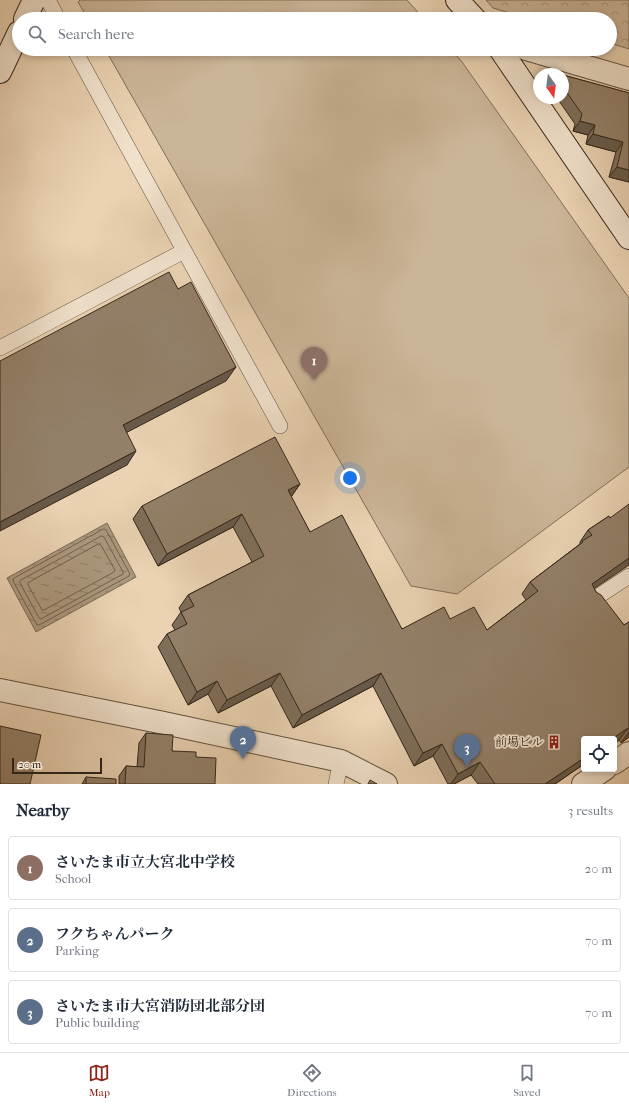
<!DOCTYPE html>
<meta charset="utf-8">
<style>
body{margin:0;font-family:"IM FELL French Canon","Noto Serif JP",serif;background:#f2f2f3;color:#1f2937}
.controls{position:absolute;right:12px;bottom:12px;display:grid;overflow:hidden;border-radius:4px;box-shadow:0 2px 6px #0003}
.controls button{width:36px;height:36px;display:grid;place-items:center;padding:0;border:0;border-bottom:1px solid #e0e1e3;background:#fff;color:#1f2937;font:20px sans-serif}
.compass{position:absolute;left:533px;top:68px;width:36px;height:36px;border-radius:50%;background:#fff;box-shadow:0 2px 6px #0003;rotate:166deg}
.scale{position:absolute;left:12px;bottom:10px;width:90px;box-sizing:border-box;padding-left:4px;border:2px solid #35271a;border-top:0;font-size:11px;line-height:14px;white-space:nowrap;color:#35271a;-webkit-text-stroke:3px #f1e2cd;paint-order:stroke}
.you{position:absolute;left:350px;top:478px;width:14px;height:14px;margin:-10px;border:3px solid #fff;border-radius:50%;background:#1a73e8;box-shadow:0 0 0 6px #1a73e833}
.badge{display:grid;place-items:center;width:26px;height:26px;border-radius:50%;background:#8f2418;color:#fff;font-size:13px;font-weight:700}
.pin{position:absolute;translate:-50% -33px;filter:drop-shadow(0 1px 2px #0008)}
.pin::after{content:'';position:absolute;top:21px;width:14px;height:12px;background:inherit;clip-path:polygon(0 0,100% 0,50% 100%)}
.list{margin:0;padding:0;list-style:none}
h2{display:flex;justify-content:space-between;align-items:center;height:52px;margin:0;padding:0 16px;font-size:17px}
h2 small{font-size:13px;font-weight:400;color:#747a83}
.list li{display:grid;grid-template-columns:26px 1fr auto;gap:12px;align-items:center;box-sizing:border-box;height:64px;margin:0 8px 8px;padding:0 8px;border:1px solid #e0e1e3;border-radius:4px}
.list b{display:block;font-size:15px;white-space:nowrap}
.list p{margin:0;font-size:13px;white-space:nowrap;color:#747a83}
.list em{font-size:13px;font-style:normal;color:#747a83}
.icon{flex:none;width:22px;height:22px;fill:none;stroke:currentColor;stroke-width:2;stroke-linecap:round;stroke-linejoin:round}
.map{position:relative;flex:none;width:629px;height:784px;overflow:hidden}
.search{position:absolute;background:#fff;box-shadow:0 2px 6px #0003;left:12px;right:12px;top:12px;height:44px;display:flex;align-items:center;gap:10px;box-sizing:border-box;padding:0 14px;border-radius:22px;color:#747a83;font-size:15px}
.sheet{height:268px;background:#fff}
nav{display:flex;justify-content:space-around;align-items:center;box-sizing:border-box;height:56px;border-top:1px solid #e0e1e3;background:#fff;font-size:11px;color:#747a83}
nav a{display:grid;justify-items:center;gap:2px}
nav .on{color:#8f2418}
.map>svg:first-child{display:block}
.grass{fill:#cbb598;stroke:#806e59}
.park{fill:url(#park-crowns);stroke:#806e59}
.water{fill:url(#water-ripples);stroke:#7c6b56}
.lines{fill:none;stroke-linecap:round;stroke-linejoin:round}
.shore{stroke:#70604c;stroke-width:1}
.lane-casing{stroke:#625240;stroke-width:16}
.street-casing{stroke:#625240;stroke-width:24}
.secondary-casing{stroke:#35271a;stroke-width:24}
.lane{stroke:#f1e2cd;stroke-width:15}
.street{stroke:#f1e2cd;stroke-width:22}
.secondary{stroke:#f1e2cd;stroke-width:22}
.wall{fill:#7e6e5a;stroke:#35271a}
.shaded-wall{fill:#675a4a;stroke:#35271a}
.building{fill:#938069;stroke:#35271a}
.labels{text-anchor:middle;stroke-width:3.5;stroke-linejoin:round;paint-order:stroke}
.poi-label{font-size:12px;fill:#35271a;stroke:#f1e2cd;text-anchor:end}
</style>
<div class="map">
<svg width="629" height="784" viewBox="0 0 629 784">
<defs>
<pattern id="park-crowns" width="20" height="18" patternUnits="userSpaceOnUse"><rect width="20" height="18" fill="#cbb598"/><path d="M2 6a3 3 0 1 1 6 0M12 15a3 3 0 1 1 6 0" fill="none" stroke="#a6937b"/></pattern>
<pattern id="water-ripples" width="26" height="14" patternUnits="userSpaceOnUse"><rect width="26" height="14" fill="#ac987e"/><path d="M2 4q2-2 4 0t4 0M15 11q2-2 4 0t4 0" fill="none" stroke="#8d7c66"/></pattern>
</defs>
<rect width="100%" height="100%" fill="#ead2b2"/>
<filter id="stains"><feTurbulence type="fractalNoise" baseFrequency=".005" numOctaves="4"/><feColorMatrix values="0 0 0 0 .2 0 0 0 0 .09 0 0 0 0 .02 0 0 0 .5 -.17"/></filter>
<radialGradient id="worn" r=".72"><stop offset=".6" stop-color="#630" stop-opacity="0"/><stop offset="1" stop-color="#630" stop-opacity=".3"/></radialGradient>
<!-- grass -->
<g class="grass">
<polygon points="80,0 407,0 424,19 88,19 78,2"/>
<polygon points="105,49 451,49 462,62 629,298 629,467 457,594 411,586"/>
</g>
<!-- park -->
<polygon class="park" points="486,0 629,0 629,49 610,43 610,19 529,19 493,8"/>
<!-- water -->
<polygon class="water" points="107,523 136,577 36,632 7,578"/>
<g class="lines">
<!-- shore -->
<g class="shore">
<polygon points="104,529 106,530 130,574 129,576 39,625 37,625 13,581 13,579"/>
<polygon points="102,536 104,537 123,572 123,574 41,619 39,618 20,583 20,581"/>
<polygon points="99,544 101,545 115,570 114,572 44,610 42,610 28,585 28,583"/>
</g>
<!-- lane casing -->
<g class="lane-casing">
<g id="lane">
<polyline points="48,0 58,19"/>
<polyline points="74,49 280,426"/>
<polyline points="0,348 184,251"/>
<polyline points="594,599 629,576"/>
<polyline points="336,784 341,761"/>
</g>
</g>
<!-- street casing -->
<g class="street-casing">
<g id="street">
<polyline points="526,49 629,79"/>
<polyline points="0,690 164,723 341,761 386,784"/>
<polyline points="614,763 629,753"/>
<polyline points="583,784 605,769"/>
</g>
</g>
<!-- secondary casing -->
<g class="secondary-casing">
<g id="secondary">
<polyline points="457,0 475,19"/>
<polyline points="25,19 34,0"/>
<polyline points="500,49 629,238"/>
<polyline points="0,72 19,32"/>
</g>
</g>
<!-- lane -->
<use href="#lane" class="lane"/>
<!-- street -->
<use href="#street" class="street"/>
<!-- secondary -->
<use href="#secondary" class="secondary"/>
</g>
<!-- wall -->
<g class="wall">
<polygon points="563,75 629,93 629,182 609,177 616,152 586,144 588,135 573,131 575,124 557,98 563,98"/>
<polygon points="300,484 291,497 310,532 402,629 450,619 487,630 526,600 522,594 530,582 580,544 580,542 588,530 609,516 594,588 596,592 624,625 629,622 629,737 621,743 619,740 555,784 478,784 471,775 454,784 448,784 433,756 414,766 373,686 293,728 271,686 218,713 208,694 188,705 158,647 167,634 175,630 172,625 181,612 179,608 188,595 252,562 233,527 158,566 133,519 142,506"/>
<polygon points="146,733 172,751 196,757 215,784 119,784 119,776 126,766 137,767 139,743"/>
<polygon points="86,777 116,784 82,784"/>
</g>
<!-- shaded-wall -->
<g class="shaded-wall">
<polygon points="580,121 595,125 588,135 573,131"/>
<polygon points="593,134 623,142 616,152 586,144"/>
<polygon points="617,167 629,170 629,182 609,177"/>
<polygon points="236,367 226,381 114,439 123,425"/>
<polygon points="136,451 127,465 0,531 0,522"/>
<polygon points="300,484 291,497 288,490"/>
<polygon points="242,514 233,527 158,566 167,554"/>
<polygon points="629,558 629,565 583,596 592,584"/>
<polygon points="280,673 271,686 218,713 227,700"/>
<polygon points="381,673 373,686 293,728 302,715"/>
<polygon points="217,681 208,694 188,705 197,692"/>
<polygon points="628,728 619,740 614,744 614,739 612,739"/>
<polygon points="629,732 629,737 621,743"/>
<polygon points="442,744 433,756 414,766 423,753"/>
<polygon points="584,758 584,764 555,784 545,784"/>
<polygon points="480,762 471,775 454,784 451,784 458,774"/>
</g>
<!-- building -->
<g class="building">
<polygon points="553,72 560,74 554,74"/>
<polygon points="563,75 629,93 629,170 617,167 623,142 593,134 595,125 580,121 582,114 563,87"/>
<polygon points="169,272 178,289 191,282 236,367 123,425 136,451 0,522 0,361"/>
<polygon points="275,437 300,484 288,490 310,532 342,515 402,629 444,607 450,619 474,607 487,630 538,591 530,582 583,542 582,541 592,535 588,530 609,516 610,518 629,504 629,558 592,584 596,592 601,595 624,625 629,622 629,729 628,728 612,739 584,739 584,758 545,784 495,784 480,762 458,774 442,744 423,753 381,673 302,715 280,673 227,700 217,681 197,692 167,634 187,624 181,612 194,606 188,595 264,556 242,514 167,554 142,506"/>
<polygon points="0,726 41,735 30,784 0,784"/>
<polygon points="146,733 173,735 172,751 196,752 196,757 216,758 215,784 125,784 126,766 144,767"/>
<polygon points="86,777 116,779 116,784 86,784"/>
<polygon points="370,780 377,784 368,784"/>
</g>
<!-- icons -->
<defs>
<g id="building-bare" transform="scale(1.08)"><path d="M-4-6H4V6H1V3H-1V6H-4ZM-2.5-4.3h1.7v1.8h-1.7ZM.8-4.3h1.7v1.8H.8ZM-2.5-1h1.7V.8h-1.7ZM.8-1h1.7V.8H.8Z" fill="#8f2418" stroke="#f1e2cd" stroke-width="2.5" paint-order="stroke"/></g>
</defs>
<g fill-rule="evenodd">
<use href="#building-bare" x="554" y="742"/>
</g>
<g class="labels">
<!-- poi labels -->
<g class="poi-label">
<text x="543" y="746">前場ビル</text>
</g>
</g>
<rect width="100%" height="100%" filter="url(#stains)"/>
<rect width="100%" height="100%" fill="url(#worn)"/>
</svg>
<div class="controls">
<button><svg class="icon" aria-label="locate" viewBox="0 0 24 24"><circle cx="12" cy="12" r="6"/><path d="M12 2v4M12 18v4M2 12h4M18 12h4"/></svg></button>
</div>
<svg class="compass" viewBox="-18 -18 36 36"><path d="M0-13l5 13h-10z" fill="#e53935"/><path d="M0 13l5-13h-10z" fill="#747a83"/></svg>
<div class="scale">20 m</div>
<div class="you"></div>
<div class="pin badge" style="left:314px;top:380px;background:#8d6e63">1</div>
<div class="pin badge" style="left:243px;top:759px;background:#5c6f8a">2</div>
<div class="pin badge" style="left:467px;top:767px;background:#5c6f8a">3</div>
<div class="search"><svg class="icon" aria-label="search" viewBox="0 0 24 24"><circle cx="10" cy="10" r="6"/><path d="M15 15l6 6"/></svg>Search here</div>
</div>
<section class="sheet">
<h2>Nearby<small>3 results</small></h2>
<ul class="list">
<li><span class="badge" style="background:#8d6e63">1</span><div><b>さいたま市立大宮北中学校</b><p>School</p></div><em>20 m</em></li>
<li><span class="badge" style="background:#5c6f8a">2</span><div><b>フクちゃんパーク</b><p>Parking</p></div><em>70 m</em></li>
<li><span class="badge" style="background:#5c6f8a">3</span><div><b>さいたま市大宮消防団北部分団</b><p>Public building</p></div><em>70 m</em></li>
</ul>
</section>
<nav>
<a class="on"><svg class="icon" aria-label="map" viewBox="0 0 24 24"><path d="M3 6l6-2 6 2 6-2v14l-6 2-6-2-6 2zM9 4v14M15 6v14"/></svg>Map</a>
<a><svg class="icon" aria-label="directions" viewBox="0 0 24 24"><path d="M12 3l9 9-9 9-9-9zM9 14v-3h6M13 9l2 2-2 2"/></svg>Directions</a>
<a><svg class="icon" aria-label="saved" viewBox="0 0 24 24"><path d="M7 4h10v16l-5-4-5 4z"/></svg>Saved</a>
</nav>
